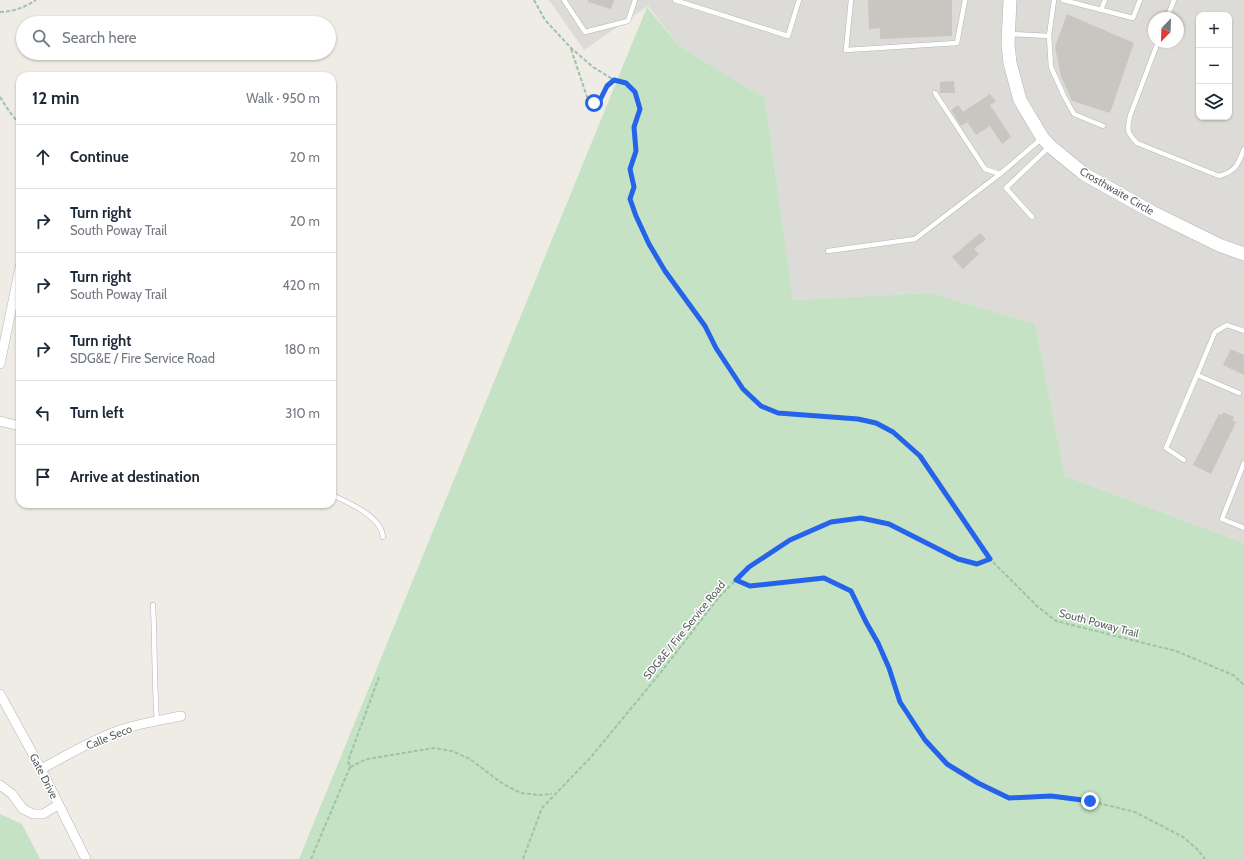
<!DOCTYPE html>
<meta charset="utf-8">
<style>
body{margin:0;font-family:Cabin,sans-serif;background:#f6f6f7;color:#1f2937}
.controls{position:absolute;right:12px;top:12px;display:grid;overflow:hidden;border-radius:8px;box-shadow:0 1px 3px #0004}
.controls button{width:36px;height:36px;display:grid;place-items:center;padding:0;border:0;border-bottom:1px solid #e0e1e3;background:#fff;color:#1f2937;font:20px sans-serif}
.compass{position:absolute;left:1148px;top:12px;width:36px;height:36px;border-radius:50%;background:#fff;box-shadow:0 1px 3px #0004;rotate:203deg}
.stop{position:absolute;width:12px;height:12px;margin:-9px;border:3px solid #2563eb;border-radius:50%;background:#fff}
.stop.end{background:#2563eb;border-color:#fff;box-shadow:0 1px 4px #0008}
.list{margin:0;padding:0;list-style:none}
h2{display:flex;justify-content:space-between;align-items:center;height:52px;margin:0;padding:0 16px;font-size:17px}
h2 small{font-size:13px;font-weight:400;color:#747a83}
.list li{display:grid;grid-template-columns:26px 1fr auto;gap:12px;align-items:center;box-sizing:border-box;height:64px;padding:0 16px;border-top:1px solid #e0e1e3}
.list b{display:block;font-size:15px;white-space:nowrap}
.list p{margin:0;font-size:13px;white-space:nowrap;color:#747a83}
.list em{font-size:13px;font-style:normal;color:#747a83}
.icon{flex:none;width:22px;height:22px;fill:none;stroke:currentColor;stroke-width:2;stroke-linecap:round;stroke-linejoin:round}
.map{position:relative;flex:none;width:1244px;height:859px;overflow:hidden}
.search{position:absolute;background:#fff;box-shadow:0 1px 3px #0004;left:16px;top:16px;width:320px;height:44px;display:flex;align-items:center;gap:10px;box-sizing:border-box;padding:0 14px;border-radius:22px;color:#747a83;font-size:15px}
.panel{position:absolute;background:#fff;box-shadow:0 1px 3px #0004;left:16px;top:72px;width:320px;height:436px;border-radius:12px}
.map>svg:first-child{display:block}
.industrial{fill:#dddbd7;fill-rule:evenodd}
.green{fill:#c5e3c4}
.building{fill:#c9c6c2}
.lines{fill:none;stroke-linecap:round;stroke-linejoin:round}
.lane-casing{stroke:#b2b5b9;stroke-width:5.5}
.street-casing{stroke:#b2b5b9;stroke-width:10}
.secondary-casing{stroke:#b1b4b9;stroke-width:14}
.path{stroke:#9ec3a7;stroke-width:2;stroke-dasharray:4 2;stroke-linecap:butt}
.lane{stroke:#fff;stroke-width:4.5}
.street{stroke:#fff;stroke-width:9}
.secondary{stroke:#fff;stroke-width:13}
.route{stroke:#2563eb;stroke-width:5}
.labels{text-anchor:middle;stroke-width:3;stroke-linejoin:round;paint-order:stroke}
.street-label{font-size:11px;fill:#5d6064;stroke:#fff}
</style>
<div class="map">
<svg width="1244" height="859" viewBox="0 0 1244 859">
<rect width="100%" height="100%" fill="#eeece5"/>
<!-- industrial -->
<path class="industrial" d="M549,0H1244V543L1065,476L1035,324L931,293L793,300L765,98L679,46L648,6L584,50ZM1199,15H1229V117H1199ZM1154,18H1178V42H1154Z"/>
<!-- green -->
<g class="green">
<polygon points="647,7 679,46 765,98 793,300 931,293 1035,324 1065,476 1244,543 1244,859 299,859"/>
<polygon points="0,814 22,824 40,859 0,859"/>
</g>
<!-- building -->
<g class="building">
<polygon points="588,0 614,0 611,9 588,2"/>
<polygon points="868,0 952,0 952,36 880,39 880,28 869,29"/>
<polygon points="1067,14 1134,43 1110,113 1072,101 1061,76 1055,47"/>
<polygon points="954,81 955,93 940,93 940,82"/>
<polygon points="990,94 996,101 990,105 1011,137 1002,144 990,126 976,135 967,122 961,126 951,110 958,105 963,112"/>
<polygon points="980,233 986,239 974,249 979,254 963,269 952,257"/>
<polygon points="1231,349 1244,355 1244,375 1223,365"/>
<polygon points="1223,412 1234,417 1233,421 1236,422 1211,474 1193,465 1219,414 1222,415"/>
</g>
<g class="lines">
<!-- lane casing -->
<g class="lane-casing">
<g id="lane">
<polyline points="564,0 585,32 628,21 635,0"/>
<polyline points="675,0 788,36 799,0"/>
<polyline points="851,0 846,50 957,43 965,0"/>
<polyline points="1063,0 1133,18 1140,0"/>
<polyline points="1101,10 1105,0"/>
<polyline points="1167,18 1174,0"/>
<polyline points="1010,34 1049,36 1051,67 1064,96 1074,114 1103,126"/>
<polyline points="1049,36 1054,0"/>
<path d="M1158,42L1130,116C1127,130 1127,133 1137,143L1219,176C1236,171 1238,165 1244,149"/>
<polyline points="935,93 985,169 1000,174 1041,139"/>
<polyline points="1032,217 1006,188 1049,147"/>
<polyline points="828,251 915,239 1000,174"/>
<polyline points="1239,393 1197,375 1215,332 1227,325 1244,331"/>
<polyline points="1184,460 1166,448 1197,375"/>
<polyline points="1244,463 1222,519 1244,528"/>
<path d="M332,495C349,503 381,516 383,537"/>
<path d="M153,605C155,644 154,682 157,721"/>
</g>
</g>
<!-- street casing -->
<g class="street-casing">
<g id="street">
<polyline points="0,364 20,267"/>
<polyline points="0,421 20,426"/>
<polyline points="0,694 41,769 86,859"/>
<path d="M41,769C64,757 87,743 112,733C134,724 157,721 181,716"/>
<polyline points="0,785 12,794 23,809 33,814 43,814 58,805"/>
</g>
</g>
<!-- secondary casing -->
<g class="secondary-casing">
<polyline id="secondary" points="1010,0 1008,44 1010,63 1020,100 1042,137 1050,146 1084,174 1152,212 1219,245 1244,254"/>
</g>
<!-- path -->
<g class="path">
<polyline points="534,0 545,20 571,48 593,67 614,80 626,83 635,92 639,109 634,127 636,151 631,169 634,187 630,199 636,216 649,244 665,271 705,326 716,348 743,389 761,406 778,413 858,419 876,423 893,431 920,456 990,559 1037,606 1056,621 1176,651 1233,675 1244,685"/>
<path d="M0,12C13,12 25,7 36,0"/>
<polyline points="571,49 588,100 594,103 600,100 607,86 614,80"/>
<polyline points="0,97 9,111 20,125"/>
<polyline points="736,580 750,586 824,578 851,591 866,622 878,643 889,668 900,702 925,740 947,764 978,783 1009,798 1051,796 1090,801 1135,812 1183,837 1197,849 1205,859"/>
<polyline points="350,767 367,759 434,748 452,751 470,759 503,784 521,793 539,795 552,794"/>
<polyline points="311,859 350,767 348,761 379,677"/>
<polyline points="523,859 542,808 591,757 661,672 719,597 749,567 790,540 831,522 861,518 889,524 958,559 977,565 990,559"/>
</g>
<!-- lane -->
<use href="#lane" class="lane"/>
<!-- street -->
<use href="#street" class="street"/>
<!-- secondary -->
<use href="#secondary" class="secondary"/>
</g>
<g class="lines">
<!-- route -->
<polyline class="route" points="594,103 600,100 607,86 614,80 626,83 635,92 640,109 634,127 636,151 630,169 634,187 630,199 636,216 649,244 665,271 705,326 716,348 743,389 761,406 778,413 858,419 876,423 893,432 920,456 990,559 977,564 958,559 889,524 861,518 831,522 790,540 749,567 736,580 750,586 824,578 851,591 866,622 878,643 889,668 900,702 925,740 947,764 978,783 1009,798 1051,796 1090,801"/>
</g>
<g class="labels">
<!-- street labels -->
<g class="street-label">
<text transform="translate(1117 191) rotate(30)" y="4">Crosthwaite Circle</text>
<text transform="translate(1099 623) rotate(15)" y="4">South Poway Trail</text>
<text transform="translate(684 630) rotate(-51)" y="4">SDG&amp;E / Fire Service Road</text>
<text transform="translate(109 737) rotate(-22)" y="4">Calle Seco</text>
<text transform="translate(44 776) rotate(63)" y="4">Gate Drive</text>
</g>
</g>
</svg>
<div class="controls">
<button>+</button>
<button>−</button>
<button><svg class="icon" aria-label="layers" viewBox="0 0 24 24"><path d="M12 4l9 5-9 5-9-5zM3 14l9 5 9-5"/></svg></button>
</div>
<svg class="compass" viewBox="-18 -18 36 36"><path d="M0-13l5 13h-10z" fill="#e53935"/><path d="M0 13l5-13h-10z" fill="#747a83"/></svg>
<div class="stop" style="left:594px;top:103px"></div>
<div class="stop end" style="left:1090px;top:801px"></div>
<div class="search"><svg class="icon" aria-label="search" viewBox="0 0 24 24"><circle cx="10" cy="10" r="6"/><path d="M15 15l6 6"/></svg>Search here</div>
<section class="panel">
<h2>12 min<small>Walk · 950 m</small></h2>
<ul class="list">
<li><svg class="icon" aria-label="ahead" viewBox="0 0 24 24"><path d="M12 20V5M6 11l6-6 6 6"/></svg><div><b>Continue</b></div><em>20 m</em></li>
<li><svg class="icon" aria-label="right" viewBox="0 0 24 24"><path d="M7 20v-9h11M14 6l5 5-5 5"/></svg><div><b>Turn right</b><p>South Poway Trail</p></div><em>20 m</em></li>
<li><svg class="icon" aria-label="right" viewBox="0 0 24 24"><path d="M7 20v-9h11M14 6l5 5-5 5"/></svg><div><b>Turn right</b><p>South Poway Trail</p></div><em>420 m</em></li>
<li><svg class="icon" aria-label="right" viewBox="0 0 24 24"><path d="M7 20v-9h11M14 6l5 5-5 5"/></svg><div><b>Turn right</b><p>SDG&amp;E / Fire Service Road</p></div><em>180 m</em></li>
<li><svg class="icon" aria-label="left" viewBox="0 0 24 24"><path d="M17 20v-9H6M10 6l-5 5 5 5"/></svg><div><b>Turn left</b></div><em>310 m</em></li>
<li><svg class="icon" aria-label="arrive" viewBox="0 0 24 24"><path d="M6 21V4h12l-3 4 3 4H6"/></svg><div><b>Arrive at destination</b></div></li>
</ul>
</section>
</div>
